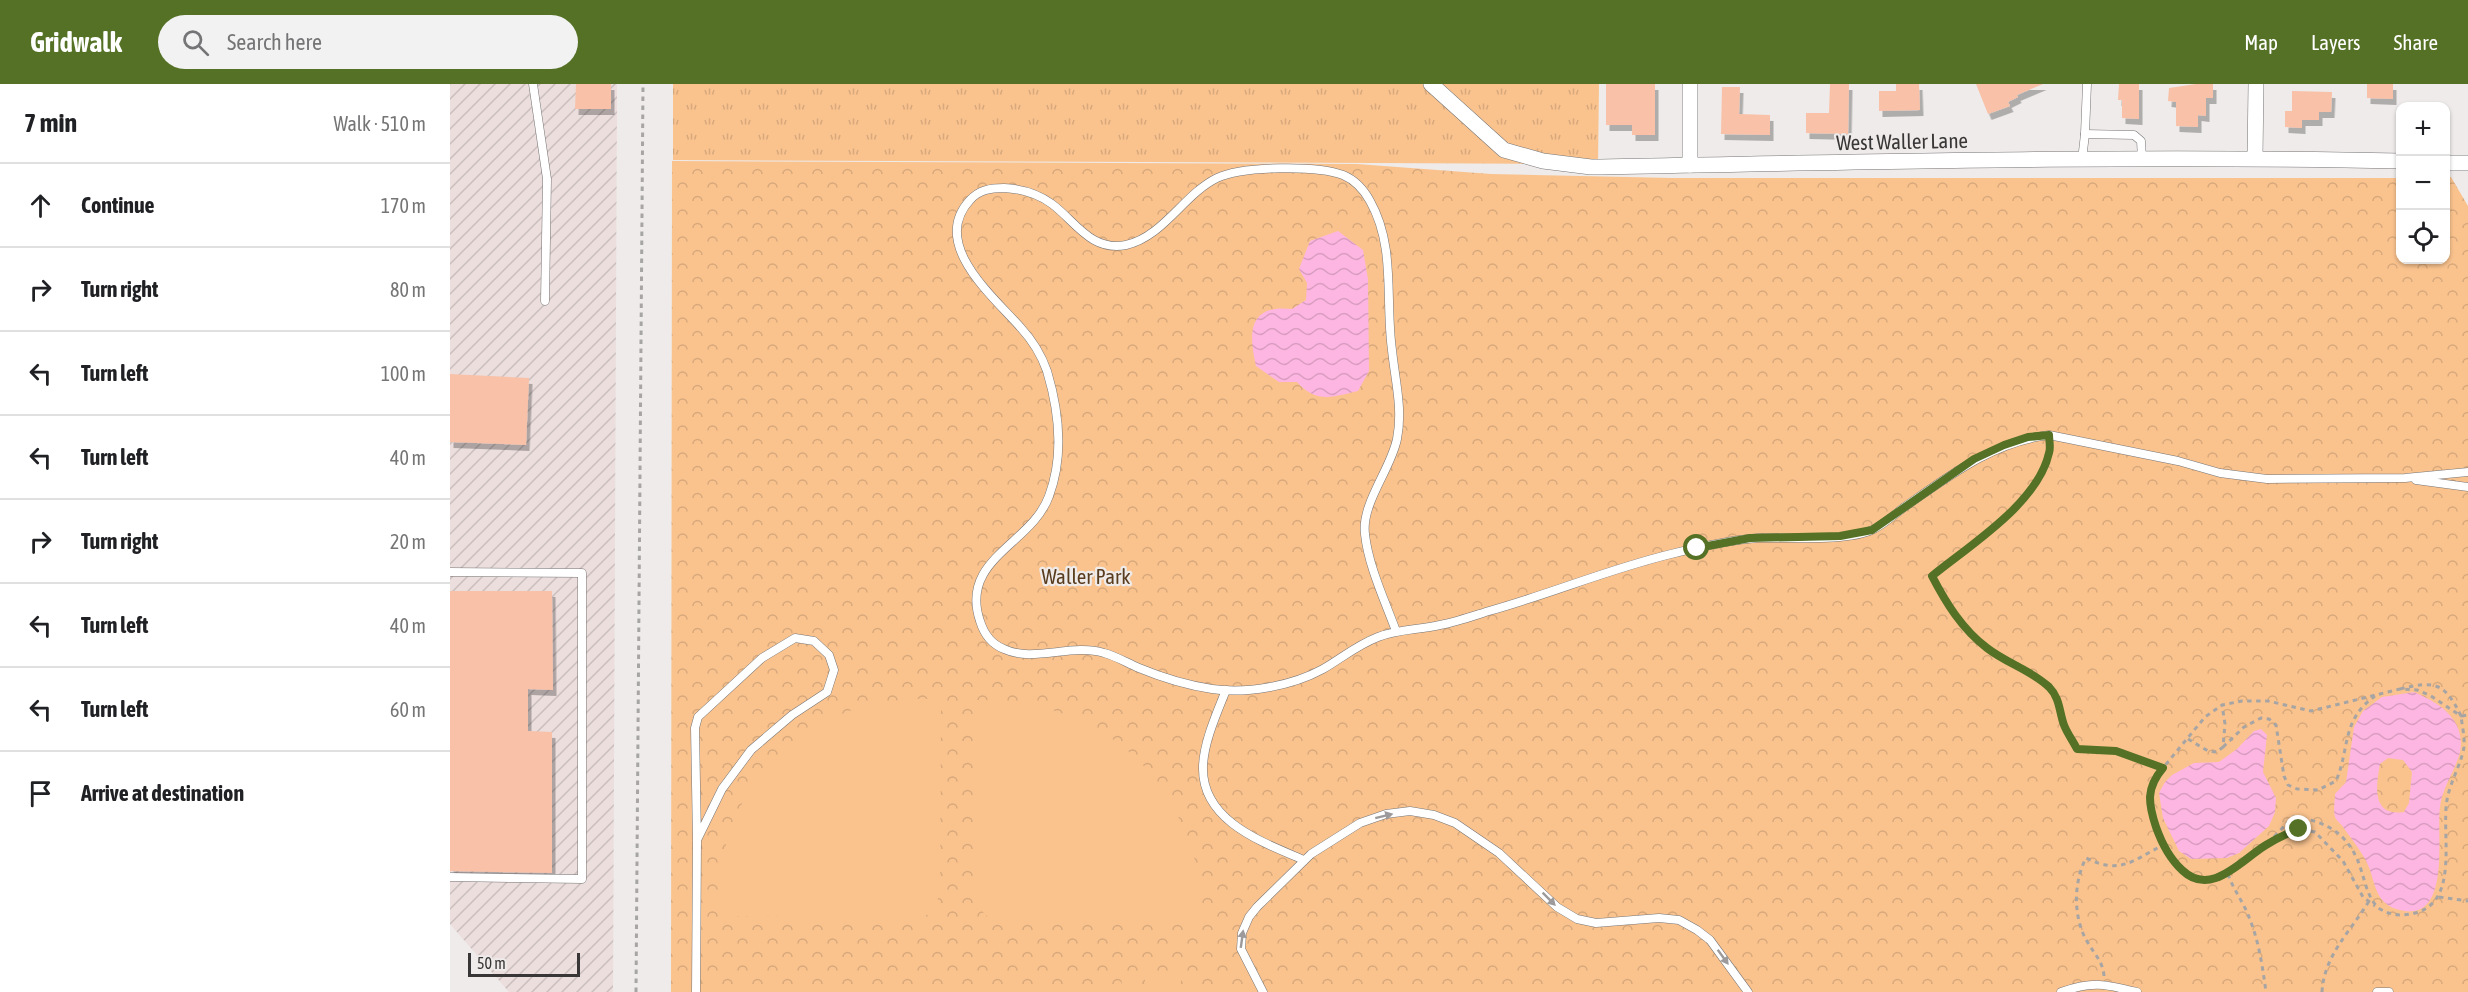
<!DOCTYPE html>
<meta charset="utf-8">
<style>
body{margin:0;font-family:"Asap Condensed",sans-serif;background:#f2f2f2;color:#202124}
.controls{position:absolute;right:18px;top:18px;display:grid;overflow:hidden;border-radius:12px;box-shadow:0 2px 4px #0004}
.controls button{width:54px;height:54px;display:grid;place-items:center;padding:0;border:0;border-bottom:2px solid #e0e0e0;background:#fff;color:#202124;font:30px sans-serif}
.scale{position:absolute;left:18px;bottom:15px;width:112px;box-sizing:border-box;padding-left:6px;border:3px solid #383636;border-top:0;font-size:16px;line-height:21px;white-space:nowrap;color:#383636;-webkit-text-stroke:4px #eeebea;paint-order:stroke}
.stop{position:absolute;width:18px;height:18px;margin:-14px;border:4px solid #547125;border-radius:50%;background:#fff}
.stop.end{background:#547125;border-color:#fff;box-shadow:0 2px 6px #0008}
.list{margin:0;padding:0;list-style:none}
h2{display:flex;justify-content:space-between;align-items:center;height:78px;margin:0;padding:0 24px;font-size:26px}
h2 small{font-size:20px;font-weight:400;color:#757577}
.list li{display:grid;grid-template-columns:39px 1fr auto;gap:18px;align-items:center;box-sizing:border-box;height:84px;padding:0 24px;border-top:2px solid #e0e0e0}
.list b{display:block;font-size:22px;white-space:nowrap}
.list em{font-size:20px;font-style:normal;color:#757577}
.icon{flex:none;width:33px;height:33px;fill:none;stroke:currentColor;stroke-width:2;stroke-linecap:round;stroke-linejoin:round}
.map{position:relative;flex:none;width:2018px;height:908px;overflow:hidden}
header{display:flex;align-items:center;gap:36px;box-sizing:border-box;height:84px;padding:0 30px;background:#547125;color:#fff}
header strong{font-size:28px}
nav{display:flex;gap:33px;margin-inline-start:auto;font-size:21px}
.search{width:420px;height:54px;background:#f2f2f2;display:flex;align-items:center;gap:15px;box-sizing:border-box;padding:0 21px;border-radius:33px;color:#757577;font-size:22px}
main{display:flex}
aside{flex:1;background:#fff}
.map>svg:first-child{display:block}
.industrial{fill:url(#industrial-furrows)}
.grass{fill:url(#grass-tufts)}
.park{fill:url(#park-crowns)}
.pitch{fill:#fac38e}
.water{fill:url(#water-waves);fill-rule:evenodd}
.building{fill:#f9c1a8;filter:url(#shadow)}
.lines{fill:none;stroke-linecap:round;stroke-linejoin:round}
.service-casing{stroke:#777474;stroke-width:9}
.minor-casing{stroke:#777474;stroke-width:16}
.path{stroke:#a7a5a4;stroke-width:3;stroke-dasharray:4.5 4.5;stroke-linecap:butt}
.service{stroke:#fff;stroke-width:8}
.minor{stroke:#fff;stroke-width:15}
.oneway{fill:#9c9a9a}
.route{stroke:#547125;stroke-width:8}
.labels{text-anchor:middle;stroke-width:4.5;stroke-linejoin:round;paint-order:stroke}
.street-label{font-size:21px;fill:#383636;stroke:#eeebea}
.park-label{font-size:21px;fill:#593c1e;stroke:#eeebea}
</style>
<header>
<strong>Gridwalk</strong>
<div class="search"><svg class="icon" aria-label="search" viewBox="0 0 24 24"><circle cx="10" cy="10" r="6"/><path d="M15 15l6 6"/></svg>Search here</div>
<nav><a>Map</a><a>Layers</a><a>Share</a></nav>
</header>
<main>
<aside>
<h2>7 min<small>Walk · 510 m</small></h2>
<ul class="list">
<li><svg class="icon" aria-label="ahead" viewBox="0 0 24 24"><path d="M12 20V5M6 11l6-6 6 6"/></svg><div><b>Continue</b></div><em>170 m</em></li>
<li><svg class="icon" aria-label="right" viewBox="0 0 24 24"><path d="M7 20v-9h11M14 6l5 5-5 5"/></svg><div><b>Turn right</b></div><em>80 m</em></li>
<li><svg class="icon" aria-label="left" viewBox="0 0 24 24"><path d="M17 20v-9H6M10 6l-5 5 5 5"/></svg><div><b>Turn left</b></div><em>100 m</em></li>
<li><svg class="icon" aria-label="left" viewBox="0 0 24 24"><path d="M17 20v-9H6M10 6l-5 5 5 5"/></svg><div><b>Turn left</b></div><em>40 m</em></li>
<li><svg class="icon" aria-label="right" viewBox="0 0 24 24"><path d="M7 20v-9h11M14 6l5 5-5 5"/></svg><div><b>Turn right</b></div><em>20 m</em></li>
<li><svg class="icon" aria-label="left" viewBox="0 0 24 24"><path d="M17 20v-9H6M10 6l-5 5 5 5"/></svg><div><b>Turn left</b></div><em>40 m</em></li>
<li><svg class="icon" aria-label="left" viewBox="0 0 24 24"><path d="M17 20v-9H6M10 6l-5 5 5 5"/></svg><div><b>Turn left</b></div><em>60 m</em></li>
<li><svg class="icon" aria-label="arrive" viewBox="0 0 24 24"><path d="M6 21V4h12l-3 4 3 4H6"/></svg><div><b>Arrive at destination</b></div></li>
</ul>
</aside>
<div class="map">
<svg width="2018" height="908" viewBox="0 0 2018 908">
<defs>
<pattern id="industrial-furrows" width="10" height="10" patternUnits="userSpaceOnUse" patternTransform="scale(1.5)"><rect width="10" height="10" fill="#ebdedd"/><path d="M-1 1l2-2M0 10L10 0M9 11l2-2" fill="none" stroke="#cabfbe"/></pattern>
<pattern id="grass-tufts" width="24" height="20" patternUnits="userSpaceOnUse" patternTransform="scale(1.5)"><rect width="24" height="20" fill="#fac38e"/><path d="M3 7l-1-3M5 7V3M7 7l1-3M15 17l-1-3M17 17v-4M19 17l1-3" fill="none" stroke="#d7a87b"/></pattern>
<pattern id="park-crowns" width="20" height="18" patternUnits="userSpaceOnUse" patternTransform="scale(1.5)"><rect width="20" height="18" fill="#fac38e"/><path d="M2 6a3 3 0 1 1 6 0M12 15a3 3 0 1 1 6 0" fill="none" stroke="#d7a87b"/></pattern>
<pattern id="water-waves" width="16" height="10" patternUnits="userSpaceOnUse" patternTransform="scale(1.5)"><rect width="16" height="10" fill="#fdb6e1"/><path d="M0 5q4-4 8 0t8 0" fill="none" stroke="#da9dc2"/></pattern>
<filter id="shadow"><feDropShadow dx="3.5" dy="6" stdDeviation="0" flood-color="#0004"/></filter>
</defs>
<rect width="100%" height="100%" fill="#eeebea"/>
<!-- industrial -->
<polygon class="industrial" points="0,0 167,0 163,908 59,908 0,840"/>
<!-- grass -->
<polygon class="grass" points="223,0 1149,0 1148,80 223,76"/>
<!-- park -->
<polygon class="park" points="222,77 907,80 1041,90 1222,94 1950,94 1950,176 1996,176 1996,93 2001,93 2018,122 2018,908 221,908"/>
<!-- pitch -->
<g class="pitch">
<path d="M463,615H491L490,807C484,830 482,832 459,834L268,832C266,738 306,670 392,630C414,620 440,617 463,615Z"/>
<path d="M525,616C610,614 686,651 726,728C735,747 745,768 747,789C749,804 749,819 749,834H539L524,819Z"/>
<polygon points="672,892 686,892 686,908 671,908"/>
<rect x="695" y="892" width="13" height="16"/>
<rect x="717" y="892" width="14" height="16"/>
</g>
<!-- water -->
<g class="water">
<path d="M888,147L913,166L918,195L919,287L908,307C882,313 867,320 847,298H829L806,282C798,248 799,220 842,225L856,216L857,199L849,185L860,157Z"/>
<path d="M1964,608C1990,619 2016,636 2010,668C2006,685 1992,704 1990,723C1986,751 2002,839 1950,826C1928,821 1926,805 1920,786C1915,771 1902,756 1893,743C1891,740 1886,736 1885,733C1883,726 1885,716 1885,710L1896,698L1904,643L1913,627L1932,613ZM1938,674L1953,676L1962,688L1959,719L1954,728C1921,733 1926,701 1930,680Z"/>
<polygon points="1811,645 1817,651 1813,688 1826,714 1825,728 1819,742 1789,769 1777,774 1741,775 1729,767 1713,734 1709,709 1715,698 1722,691 1744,679 1769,678 1787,665 1804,647"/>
</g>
<!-- building -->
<g class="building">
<polygon points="126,0 161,0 161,25 125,25"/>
<polygon points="1156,0 1205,0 1205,51 1182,51 1182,41 1156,41"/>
<polygon points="1380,0 1399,0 1398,50 1356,49 1356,29 1379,29"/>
<polygon points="1446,0 1469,0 1470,26 1429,27 1429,7 1446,7"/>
<polygon points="1526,0 1593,0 1567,11 1568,13 1558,18 1560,22 1538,30"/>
<polygon points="1669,0 1689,0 1689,35 1672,34 1672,16 1668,16"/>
<polygon points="1746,0 1763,0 1763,14 1756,14 1756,32 1748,31 1748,43 1726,42 1726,18 1718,17 1719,4"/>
<polygon points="1917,0 1943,0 1943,15 1917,14"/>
<polygon points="1272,3 1290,3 1289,30 1320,31 1320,51 1271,50"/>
<polygon points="1842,7 1882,8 1881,28 1869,28 1869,36 1852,36 1852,44 1835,43 1835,27 1842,27"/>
<polygon points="0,290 79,294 76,361 0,358"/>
<polygon points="0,507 102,507 103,606 78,605 78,647 102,648 102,789 0,787"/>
</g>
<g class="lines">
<!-- service casing -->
<g class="service-casing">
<g id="service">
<polyline points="83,0 97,95 95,217"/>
<polyline points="1635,50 1684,51 1691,57 1692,75"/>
<polyline points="1632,76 1635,50 1637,0"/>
<polyline points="1966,396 2018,403"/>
<polyline points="0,488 132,489 132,795 0,793"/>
<path d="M946,547C935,517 918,481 915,450C911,420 941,385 947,355C953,325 945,296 942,266C935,216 946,163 920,117C914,106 905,96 893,91C867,81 792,82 767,94C734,110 713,153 676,161C641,168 625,137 602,120C587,109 572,105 554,104C540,104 529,106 520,116C479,160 544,213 571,244C583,257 591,270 597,287C609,327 614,372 599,412C582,460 509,475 530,537C534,550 541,560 554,565C583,579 622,559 654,569C666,572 677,579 689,584C713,594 736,601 762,605C797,610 842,602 873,585C892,574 907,561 928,553C948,545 969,546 990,541C1006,538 1023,532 1039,527C1100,510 1159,485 1221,470C1249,463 1279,456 1308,454C1338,453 1397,458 1422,446C1433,441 1444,431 1453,424C1499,392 1542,358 1599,351L1728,377L1770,389L1817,395L1955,394L2018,388"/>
<path d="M776,606C767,629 754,657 753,682C751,737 812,758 854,776"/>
<polyline points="246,908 247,756 245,644 248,633 312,574 345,554 364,557 379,571 384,586 377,608 342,631 301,666 272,705 247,756"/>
<polyline points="813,908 791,865 792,849 799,833 807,823 861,770 910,739 936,730 960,727 984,731 1005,739 1049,769 1107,823 1127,835 1146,839 1209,834 1229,836 1247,846 1260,856 1298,908"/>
<path d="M1611,908C1643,897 1655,900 1687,908"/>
<polyline points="1927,908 1939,908"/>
</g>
</g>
<!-- minor casing -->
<g class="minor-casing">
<g id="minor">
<path d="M981,0L1054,66L1093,77L1141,83C1411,78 1681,71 1950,77"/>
<polyline points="1805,74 1806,0"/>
<polyline points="1996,79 2018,79"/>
<polyline points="1240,81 1240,0"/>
</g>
</g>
<!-- path -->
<g class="path">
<path d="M1599,362C1601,408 1515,465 1482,492C1496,519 1512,545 1537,564C1556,579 1581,586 1599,603C1610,614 1609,627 1614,641C1617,649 1623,657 1627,665L1666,667L1713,684"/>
<path d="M1950,605C1985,596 1995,599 2011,632L1981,612L1967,606L1950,605L1861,627L1818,617H1792L1772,621L1755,633L1703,696L1698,722L1719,774L1736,790L1747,795H1764L1778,790L1816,761L1843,733C1880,737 1902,753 1912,789C1916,801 1919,817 1930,825C1942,832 1953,832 1965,829C2010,818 1991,750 1997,716C2000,698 2011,681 2014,663C2015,654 2012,641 2011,632L2018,631"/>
<polyline points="1738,655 1758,667 1767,668 1773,663 1775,640 1772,621"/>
<path d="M1773,663L1794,643L1811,634L1819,635L1826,641L1834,692L1838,701L1847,705L1868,706L1886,697C1900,665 1891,636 1925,612"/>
<polyline points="1819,759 1849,745 1865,748 1893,777 1913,813 1925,822"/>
<path d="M1778,790C1782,802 1789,812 1795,824C1808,851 1812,879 1816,908"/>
<polyline points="1989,813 2018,817"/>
<path d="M1654,892C1653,878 1645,871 1638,859C1623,835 1623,799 1636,774C1670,791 1682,777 1713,761"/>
<polyline points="186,908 193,0"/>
<path d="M1872,908C1874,871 1901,847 1919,817"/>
</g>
<!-- service -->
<use href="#service" class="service"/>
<!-- minor -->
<use href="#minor" class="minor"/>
</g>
<!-- one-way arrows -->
<defs><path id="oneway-solid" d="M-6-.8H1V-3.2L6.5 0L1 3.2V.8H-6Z" transform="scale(1.5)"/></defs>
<g class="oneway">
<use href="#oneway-solid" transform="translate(934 732) rotate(-14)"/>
<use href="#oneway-solid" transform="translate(1099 815) rotate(45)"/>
<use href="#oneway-solid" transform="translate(792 855) rotate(-82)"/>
<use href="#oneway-solid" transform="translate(1273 873) rotate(54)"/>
</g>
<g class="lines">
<!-- route -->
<path class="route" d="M1247,464L1300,454L1390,452L1422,446L1524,375L1554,361L1578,353L1599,351C1599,356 1601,364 1599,369C1588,419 1520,461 1482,492C1496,519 1512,545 1537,564C1556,579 1581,586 1599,603C1610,614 1609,627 1614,641C1617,649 1623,657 1627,665L1666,667L1713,684C1696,704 1698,719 1706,743C1712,760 1719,774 1732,786C1761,814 1791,776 1816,761C1826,755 1838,749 1849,745"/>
</g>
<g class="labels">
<!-- street labels -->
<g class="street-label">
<text transform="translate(1452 58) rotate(-1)" y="7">West Waller Lane</text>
</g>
<!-- park labels -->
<g class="park-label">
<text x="636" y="500">Waller Park</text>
</g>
</g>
</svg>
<div class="controls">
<button>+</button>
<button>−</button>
<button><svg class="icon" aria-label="locate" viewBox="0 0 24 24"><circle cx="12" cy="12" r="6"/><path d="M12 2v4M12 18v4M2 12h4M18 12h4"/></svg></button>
</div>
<div class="scale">50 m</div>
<div class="stop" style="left:1247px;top:464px"></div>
<div class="stop end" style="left:1849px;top:745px"></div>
</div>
</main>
